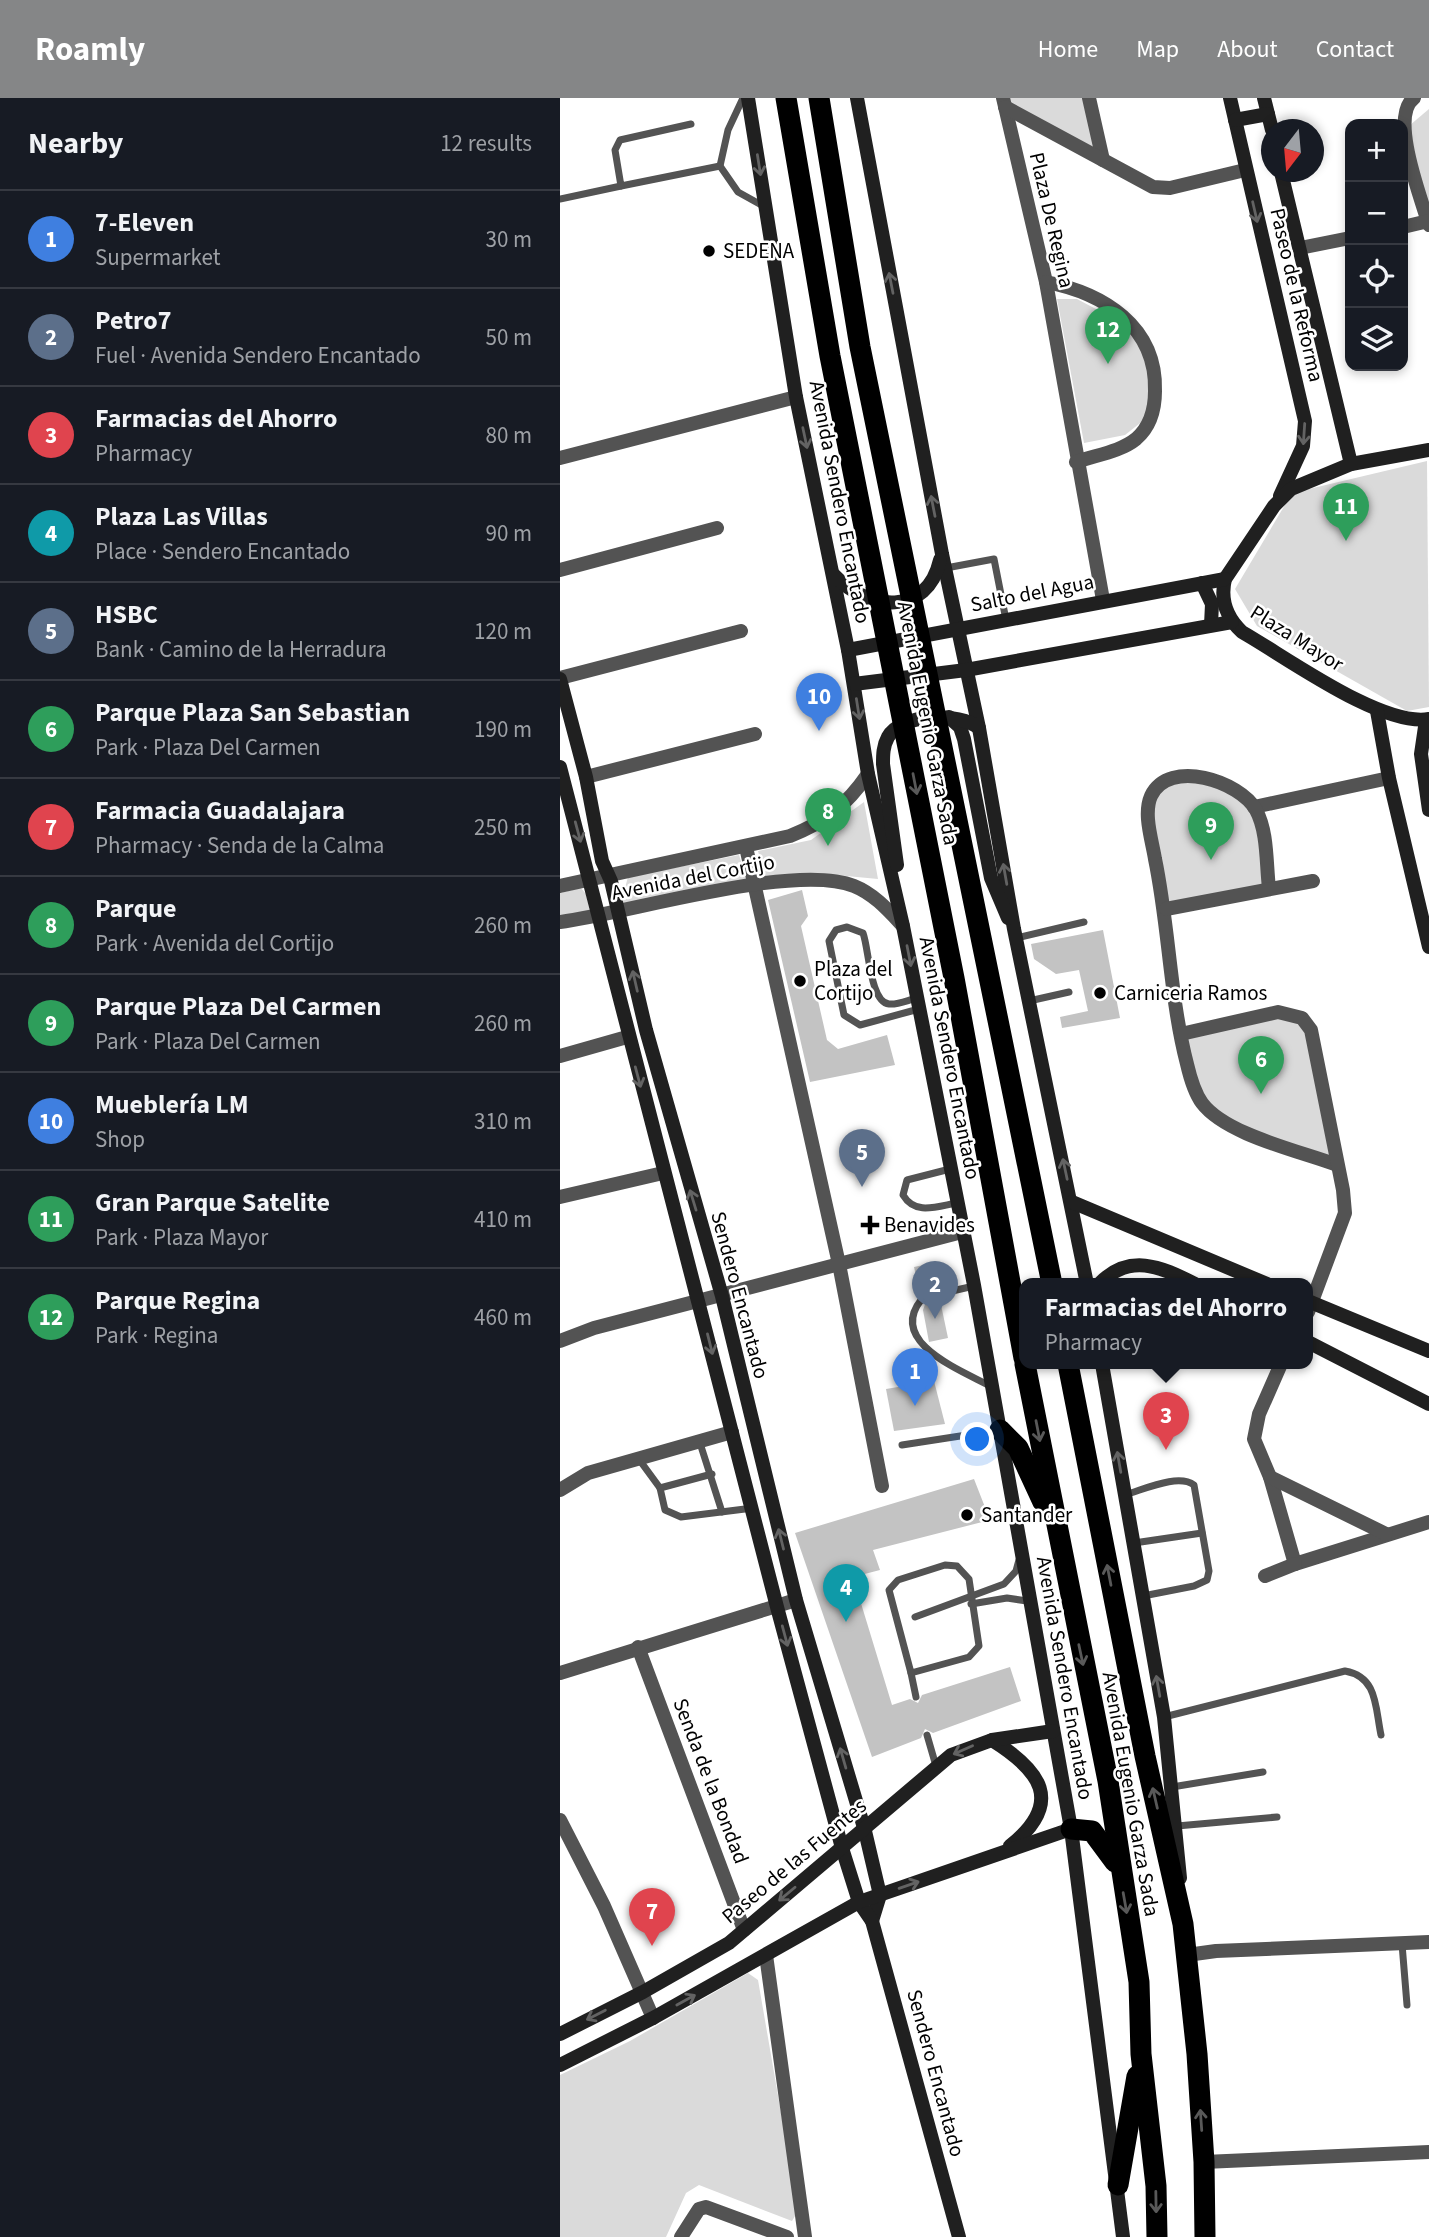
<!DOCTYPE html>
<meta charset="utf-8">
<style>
body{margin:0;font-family:"Source Sans 3",sans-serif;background:#242831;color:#f1f3f6}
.controls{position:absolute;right:21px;top:21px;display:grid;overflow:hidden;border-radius:14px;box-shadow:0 4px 10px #0003}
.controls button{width:63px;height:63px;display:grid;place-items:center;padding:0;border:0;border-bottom:2px solid #363941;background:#171b24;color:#f1f3f6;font:35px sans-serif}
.compass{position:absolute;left:701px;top:21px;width:63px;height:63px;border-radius:50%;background:#171b24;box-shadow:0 4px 10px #0003;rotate:196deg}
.you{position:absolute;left:418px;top:1342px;width:24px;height:24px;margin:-18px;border:5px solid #fff;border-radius:50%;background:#1a73e8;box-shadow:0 0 0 10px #1a73e833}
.badge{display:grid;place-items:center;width:46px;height:46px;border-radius:50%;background:#858687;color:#fff;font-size:23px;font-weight:700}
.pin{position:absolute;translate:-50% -58px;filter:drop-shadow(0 2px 4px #0008)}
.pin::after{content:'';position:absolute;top:37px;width:24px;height:21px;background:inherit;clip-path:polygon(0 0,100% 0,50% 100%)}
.popup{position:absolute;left:459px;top:1180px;width:294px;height:91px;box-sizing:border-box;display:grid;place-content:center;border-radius:14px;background:#171b24;filter:drop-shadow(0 2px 5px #0005);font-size:23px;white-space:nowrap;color:#9ea1a6}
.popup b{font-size:26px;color:#f1f3f6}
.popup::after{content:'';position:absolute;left:50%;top:100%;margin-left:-14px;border:14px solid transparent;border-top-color:#171b24}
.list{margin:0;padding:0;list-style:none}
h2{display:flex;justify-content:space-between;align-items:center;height:91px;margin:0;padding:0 28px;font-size:30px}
h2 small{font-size:23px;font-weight:400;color:#9ea1a6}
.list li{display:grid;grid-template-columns:46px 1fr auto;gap:21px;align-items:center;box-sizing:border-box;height:98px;padding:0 28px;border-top:2px solid #363941}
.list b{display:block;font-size:26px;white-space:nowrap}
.list p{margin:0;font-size:23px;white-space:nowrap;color:#9ea1a6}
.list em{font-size:23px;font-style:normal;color:#9ea1a6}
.icon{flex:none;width:38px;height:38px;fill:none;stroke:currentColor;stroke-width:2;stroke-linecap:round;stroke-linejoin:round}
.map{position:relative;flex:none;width:869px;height:2139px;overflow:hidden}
header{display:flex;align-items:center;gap:42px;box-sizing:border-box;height:98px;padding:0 35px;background:#858687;color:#fff}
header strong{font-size:33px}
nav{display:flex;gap:38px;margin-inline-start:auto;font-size:24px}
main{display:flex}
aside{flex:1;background:#171b24}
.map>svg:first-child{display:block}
.green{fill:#dadada}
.building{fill:#c3c3c3}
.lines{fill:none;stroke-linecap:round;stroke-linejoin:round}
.lane{stroke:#535353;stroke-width:7}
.street{stroke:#535353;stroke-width:14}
.secondary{stroke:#202020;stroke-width:14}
.highway{stroke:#000;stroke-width:21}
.oneway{stroke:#636363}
.oneway2{stroke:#595959}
.poi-dot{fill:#000;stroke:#fff;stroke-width:2.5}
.labels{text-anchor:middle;stroke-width:5;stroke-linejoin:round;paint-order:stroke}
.street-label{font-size:21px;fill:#000;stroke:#fff}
.poi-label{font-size:21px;fill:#000;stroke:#fff;text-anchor:start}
</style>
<header>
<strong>Roamly</strong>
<nav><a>Home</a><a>Map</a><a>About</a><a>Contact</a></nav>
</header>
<main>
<aside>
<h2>Nearby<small>12 results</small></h2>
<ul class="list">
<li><span class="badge" style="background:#3f7fe0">1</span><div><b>7-Eleven</b><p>Supermarket</p></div><em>30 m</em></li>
<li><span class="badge" style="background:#5c6f8a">2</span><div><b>Petro7</b><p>Fuel · Avenida Sendero Encantado</p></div><em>50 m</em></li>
<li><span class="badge" style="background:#e0444e">3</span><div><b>Farmacias del Ahorro</b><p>Pharmacy</p></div><em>80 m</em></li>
<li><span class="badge" style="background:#0f9aa8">4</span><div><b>Plaza Las Villas</b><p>Place · Sendero Encantado</p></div><em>90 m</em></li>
<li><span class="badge" style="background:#5c6f8a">5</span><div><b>HSBC</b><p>Bank · Camino de la Herradura</p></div><em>120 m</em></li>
<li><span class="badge" style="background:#2e9e5b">6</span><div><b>Parque Plaza San Sebastian</b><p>Park · Plaza Del Carmen</p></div><em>190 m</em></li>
<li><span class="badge" style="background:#e0444e">7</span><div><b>Farmacia Guadalajara</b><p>Pharmacy · Senda de la Calma</p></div><em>250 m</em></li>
<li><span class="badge" style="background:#2e9e5b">8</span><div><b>Parque</b><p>Park · Avenida del Cortijo</p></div><em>260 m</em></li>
<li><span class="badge" style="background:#2e9e5b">9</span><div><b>Parque Plaza Del Carmen</b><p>Park · Plaza Del Carmen</p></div><em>260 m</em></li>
<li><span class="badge" style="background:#3f7fe0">10</span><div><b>Mueblería LM</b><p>Shop</p></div><em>310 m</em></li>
<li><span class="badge" style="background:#2e9e5b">11</span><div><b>Gran Parque Satelite</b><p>Park · Plaza Mayor</p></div><em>410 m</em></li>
<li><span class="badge" style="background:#2e9e5b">12</span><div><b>Parque Regina</b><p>Park · Regina</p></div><em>460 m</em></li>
</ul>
</aside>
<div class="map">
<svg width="869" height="2139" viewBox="0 0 869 2139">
<rect width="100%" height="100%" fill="#fff"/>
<!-- green -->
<g class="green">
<polygon points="449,0 524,0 536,53 449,5"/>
<polygon points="869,11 869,127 843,33"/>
<polygon points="497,201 517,201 551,219 582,243 593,288 589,318 565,337 524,345"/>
<polygon points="867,363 869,609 847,613 697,528 675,491 732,395"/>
<polygon points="637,677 694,709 709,790 606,811 590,733 598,689"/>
<polygon points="304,704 318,781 276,777 205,780 198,753 251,742"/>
<polygon points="179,757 187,783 60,808 68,779"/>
<polygon points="21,790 26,796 30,814 0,819 0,795"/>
<polygon points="718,914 742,920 777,1067 670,1028 642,1005 621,936"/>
<polygon points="188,1875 198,1882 238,2113 232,2123 139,2087 126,2095 106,2139 0,2139 0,1977 70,1943"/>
</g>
<!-- building -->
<g class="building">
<polygon points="242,792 248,818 241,828 267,942 278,951 327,937 335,967 250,984 208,802"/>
<polygon points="543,832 560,920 502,930 500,919 528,913 519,872 496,876 474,861 471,846"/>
<polygon points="373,1165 378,1190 373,1197 380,1202 388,1240 369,1244 363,1212 367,1201 360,1196 354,1169"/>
<polygon points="374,1283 385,1326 334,1333 326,1291"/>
<polygon points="414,1381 430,1422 313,1452 320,1472 293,1479 332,1607 350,1601 358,1605 362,1597 450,1569 461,1603 373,1635 365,1631 361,1640 312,1659 235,1435"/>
</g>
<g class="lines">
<!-- lane -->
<g class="lane">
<polyline points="183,0 168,32 160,68 178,94 205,109"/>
<polyline points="131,26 60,42 55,52 61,88 160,68"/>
<polyline points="0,101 61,88"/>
<polyline points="386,470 434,461 446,522"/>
<polyline points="456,840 524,824"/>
<path d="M357,900C348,902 338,907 329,906C310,904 309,851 303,835L287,829L276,832L269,843L284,917L300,927L359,911"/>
<polyline points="469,903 509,894"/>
<path d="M390,1071L347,1082L343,1097C355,1117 375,1109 396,1105"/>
<polyline points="379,1196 414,1188"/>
<path d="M361,1202C327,1245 403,1273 432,1289"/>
<polyline points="139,1342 162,1414"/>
<polyline points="342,1347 439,1332"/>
<polyline points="78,1360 100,1390"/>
<polyline points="152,1376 100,1390 105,1412 121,1419 193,1410"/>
<path d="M564,1397C583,1392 618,1375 634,1387L649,1473L647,1482L634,1488L583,1498"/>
<polyline points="574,1445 642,1435"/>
<polygon points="385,1467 397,1468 409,1481 419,1548 409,1559 351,1575 329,1492 338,1482"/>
<polyline points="411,1506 447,1500 467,1503 470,1506"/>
<polyline points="355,1519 444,1486 456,1473 459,1462"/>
<polyline points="351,1575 356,1599"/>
<path d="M604,1619L785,1573C818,1579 815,1609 821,1637"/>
<polyline points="367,1637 376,1668"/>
<polyline points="612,1689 703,1674"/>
<polyline points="617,1728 717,1719"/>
<polyline points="842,1846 847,1907"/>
</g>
<!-- street -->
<g class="street">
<polyline points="443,0 486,184 543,502"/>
<polyline points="529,0 543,62"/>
<path d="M854,0C829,18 861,100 869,127"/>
<polyline points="445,9 593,89 610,90 685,72"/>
<polyline points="843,129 868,123"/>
<polyline points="740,150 790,140"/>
<path d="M486,184C543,195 597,228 595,293C595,312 590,329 576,341C560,354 535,357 516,364"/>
<polyline points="0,360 236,299"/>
<polyline points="0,472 157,430"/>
<polyline points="0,580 181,533"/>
<polyline points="26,679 195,636"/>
<polyline points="694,709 829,680"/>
<polyline points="186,749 279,1166 322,1388"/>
<path d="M0,788L230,738C265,724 286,708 308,676"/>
<path d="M709,790C706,766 708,734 696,712C680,683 609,660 591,698C583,716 592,742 595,761C609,828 610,901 627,966C630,979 634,994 642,1005C666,1037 740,1053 777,1067"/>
<polyline points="606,811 753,783"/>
<path d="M0,824C69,815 235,764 294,788C314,796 328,812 343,828"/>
<polyline points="621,936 718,914 742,920 751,932 783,1092 785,1115 748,1214"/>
<polyline points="0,958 67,939"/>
<polyline points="0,1099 103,1075"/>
<polyline points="0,1243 34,1230 402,1134"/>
<polyline points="721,1266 699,1316 694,1341 710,1379 735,1466 869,1424"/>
<polyline points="710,1379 826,1436"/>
<polyline points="0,1392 28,1375 172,1334"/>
<polyline points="705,1478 735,1466"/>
<polyline points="78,1549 184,1832"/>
<polyline points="0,1575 236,1502"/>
<polyline points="0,1722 44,1808 93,1920"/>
<polyline points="206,1857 245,2139"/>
<polyline points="627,1857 656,1853 869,1844"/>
<polyline points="644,2064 869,2054"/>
<polyline points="121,2139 139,2111 146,2109 227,2139"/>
</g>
<!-- secondary -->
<g class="secondary">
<polyline points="188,0 236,299 288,552 308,676 343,828 414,1187 511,1731 563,2139"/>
<polyline points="297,0 382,456 419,630 454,831 527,1186"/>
<polyline points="670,0 745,323 743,348 720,398"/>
<polyline points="704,0 712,32"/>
<polyline points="675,22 708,16"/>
<polyline points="721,74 791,366"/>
<path d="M869,352L791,366L731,391L714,408L665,481C660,502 667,520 682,534C726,559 821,629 869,621"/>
<path d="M274,477C308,513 367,519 380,462"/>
<polyline points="642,485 652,506 651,527"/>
<polyline points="288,552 665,481"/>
<polyline points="0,581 26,679 42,763 51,783 86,932 162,1198 236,1502 305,1733 320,1797 312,1823"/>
<polyline points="294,586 406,572 672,524"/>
<polyline points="817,613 829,680 869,849"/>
<polyline points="389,619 400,629 404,641 431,780 448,820"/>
<polyline points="866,622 861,656 869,712"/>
<polyline points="0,669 217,1509 282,1750 299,1804 312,1823 399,2139"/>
<path d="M337,767L323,666C323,657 323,648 328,639C341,615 400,614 419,630"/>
<polyline points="512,1104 707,1186"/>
<path d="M539,1186C569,1155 600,1168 635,1186"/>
<polyline points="748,1203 869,1253"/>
<polyline points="748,1244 869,1306"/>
<polyline points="542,1266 604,1619 620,1780"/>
<path d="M432,1642C480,1672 505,1704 450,1748"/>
<polyline points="0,1936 83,1894 169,1845 391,1657 432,1642 493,1633"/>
<polyline points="0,1967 93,1920 299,1804 511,1731"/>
</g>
<!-- highway -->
<g class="highway">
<polyline points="226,0 270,258 394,880 464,1260"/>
<polyline points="259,0 300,249 492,1186"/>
<polyline points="465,1266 548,1683 579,1884 581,1956 596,2088 597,2139"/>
<polyline points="508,1266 585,1658 623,1826 637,1956 644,2064 645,2139"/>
<polyline points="440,1332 458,1350 483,1404"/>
<polyline points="511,1731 532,1733 555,1764"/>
<polyline points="558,2087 577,1978"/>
</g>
</g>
<!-- one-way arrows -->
<defs><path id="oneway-shaft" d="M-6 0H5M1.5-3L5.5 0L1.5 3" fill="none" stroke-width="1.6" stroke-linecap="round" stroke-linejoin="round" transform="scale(1.75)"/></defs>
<g class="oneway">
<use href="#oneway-shaft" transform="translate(199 67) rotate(81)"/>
<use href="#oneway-shaft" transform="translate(695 114) rotate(77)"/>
<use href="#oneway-shaft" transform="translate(331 185) rotate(-101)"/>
<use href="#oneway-shaft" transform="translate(744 336) rotate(94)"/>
<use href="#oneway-shaft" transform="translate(245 340) rotate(78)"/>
<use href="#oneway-shaft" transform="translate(373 408) rotate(-101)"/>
<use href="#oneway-shaft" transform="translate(298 611) rotate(81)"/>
<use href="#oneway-shaft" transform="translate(18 734) rotate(75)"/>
<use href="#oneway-shaft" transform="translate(445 776) rotate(-100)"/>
<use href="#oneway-shaft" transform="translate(349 858) rotate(79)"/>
<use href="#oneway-shaft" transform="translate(75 883) rotate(-103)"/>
<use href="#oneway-shaft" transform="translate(78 979) rotate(75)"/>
<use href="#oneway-shaft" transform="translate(505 1071) rotate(-102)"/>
<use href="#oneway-shaft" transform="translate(133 1102) rotate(-107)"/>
<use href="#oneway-shaft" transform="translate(150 1246) rotate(76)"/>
<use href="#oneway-shaft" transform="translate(559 1364) rotate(-100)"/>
<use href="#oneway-shaft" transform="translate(221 1441) rotate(-104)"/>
<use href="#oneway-shaft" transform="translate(225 1538) rotate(75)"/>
<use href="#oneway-shaft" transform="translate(598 1588) rotate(-100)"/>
<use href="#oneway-shaft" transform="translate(403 1652) rotate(156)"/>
<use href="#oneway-shaft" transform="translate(283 1660) rotate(-106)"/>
<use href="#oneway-shaft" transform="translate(349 1787) rotate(-19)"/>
<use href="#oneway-shaft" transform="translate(227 1796) rotate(140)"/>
<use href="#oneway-shaft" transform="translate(126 1902) rotate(-29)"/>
<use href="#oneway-shaft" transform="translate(36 1917) rotate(153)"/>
</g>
<g class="oneway2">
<use href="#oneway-shaft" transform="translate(355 686) rotate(79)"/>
<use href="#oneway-shaft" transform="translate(478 1333) rotate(79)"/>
<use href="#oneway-shaft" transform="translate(549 1477) rotate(-101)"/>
<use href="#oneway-shaft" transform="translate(521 1557) rotate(78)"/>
<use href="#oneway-shaft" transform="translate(595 1700) rotate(-103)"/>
<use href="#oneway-shaft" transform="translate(565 1805) rotate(80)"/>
<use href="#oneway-shaft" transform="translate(641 2022) rotate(-94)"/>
<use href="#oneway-shaft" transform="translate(596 2104) rotate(89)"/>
</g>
<!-- markers -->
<g class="poi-dot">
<circle cx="149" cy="153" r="7"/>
<circle cx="240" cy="883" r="7"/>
<circle cx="540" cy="895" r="7"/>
<path d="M306.5 1116.5h7v7h7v7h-7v7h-7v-7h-7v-7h7z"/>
<circle cx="407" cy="1417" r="7"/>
</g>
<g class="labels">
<!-- street labels -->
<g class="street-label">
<text transform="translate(492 122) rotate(77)" y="7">Plaza De Regina</text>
<text transform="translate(737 197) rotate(77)" y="7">Paseo de la Reforma</text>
<text transform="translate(280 404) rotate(79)" y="7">Avenida Sendero Encantado</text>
<text transform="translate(472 495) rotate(-11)" y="7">Salto del Agua</text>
<text transform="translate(737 540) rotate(32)" y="7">Plaza Mayor</text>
<text transform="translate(368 625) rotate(79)" y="7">Avenida Eugenio Garza Sada</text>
<text transform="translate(133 779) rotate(-11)" y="7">Avenida del Cortijo</text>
<text transform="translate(390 960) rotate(79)" y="7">Avenida Sendero Encantado</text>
<text transform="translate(180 1197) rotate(75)" y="7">Sendero Encantado</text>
<text transform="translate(505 1580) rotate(80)" y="7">Avenida Sendero Encantado</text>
<text transform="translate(151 1683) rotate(69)" y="7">Senda de la Bondad</text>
<text transform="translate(571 1696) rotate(80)" y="7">Avenida Eugenio Garza Sada</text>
<text transform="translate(234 1763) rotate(-40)" y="7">Paseo de las Fuentes</text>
<text transform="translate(376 1975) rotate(75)" y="7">Sendero Encantado</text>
</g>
<!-- poi labels -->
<g class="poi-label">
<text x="163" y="160">SEDENA</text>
<text x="254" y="878">Plaza del<tspan x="254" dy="24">Cortijo</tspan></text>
<text x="554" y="902">Carniceria Ramos</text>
<text x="324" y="1134">Benavides</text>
<text x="421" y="1424">Santander</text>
</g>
</g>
</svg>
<div class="controls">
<button>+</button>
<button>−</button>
<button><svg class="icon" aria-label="locate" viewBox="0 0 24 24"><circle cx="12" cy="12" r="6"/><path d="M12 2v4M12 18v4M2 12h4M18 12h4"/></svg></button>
<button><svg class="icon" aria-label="layers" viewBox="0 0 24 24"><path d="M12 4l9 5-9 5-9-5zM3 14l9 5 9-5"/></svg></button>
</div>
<svg class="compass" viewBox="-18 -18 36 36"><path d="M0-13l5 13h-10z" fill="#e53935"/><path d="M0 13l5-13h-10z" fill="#9ea1a6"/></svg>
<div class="you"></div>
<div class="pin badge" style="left:355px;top:1308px;background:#3f7fe0">1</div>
<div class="pin badge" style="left:375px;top:1221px;background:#5c6f8a">2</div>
<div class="pin badge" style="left:606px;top:1352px;background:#e0444e">3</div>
<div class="popup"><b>Farmacias del Ahorro</b>Pharmacy</div>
<div class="pin badge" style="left:286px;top:1524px;background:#0f9aa8">4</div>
<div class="pin badge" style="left:302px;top:1089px;background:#5c6f8a">5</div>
<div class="pin badge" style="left:701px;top:996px;background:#2e9e5b">6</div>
<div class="pin badge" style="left:92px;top:1848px;background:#e0444e">7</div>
<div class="pin badge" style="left:268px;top:748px;background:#2e9e5b">8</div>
<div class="pin badge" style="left:651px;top:762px;background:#2e9e5b">9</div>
<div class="pin badge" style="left:259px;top:633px;background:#3f7fe0">10</div>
<div class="pin badge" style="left:786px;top:443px;background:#2e9e5b">11</div>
<div class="pin badge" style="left:548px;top:266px;background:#2e9e5b">12</div>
</div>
</main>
